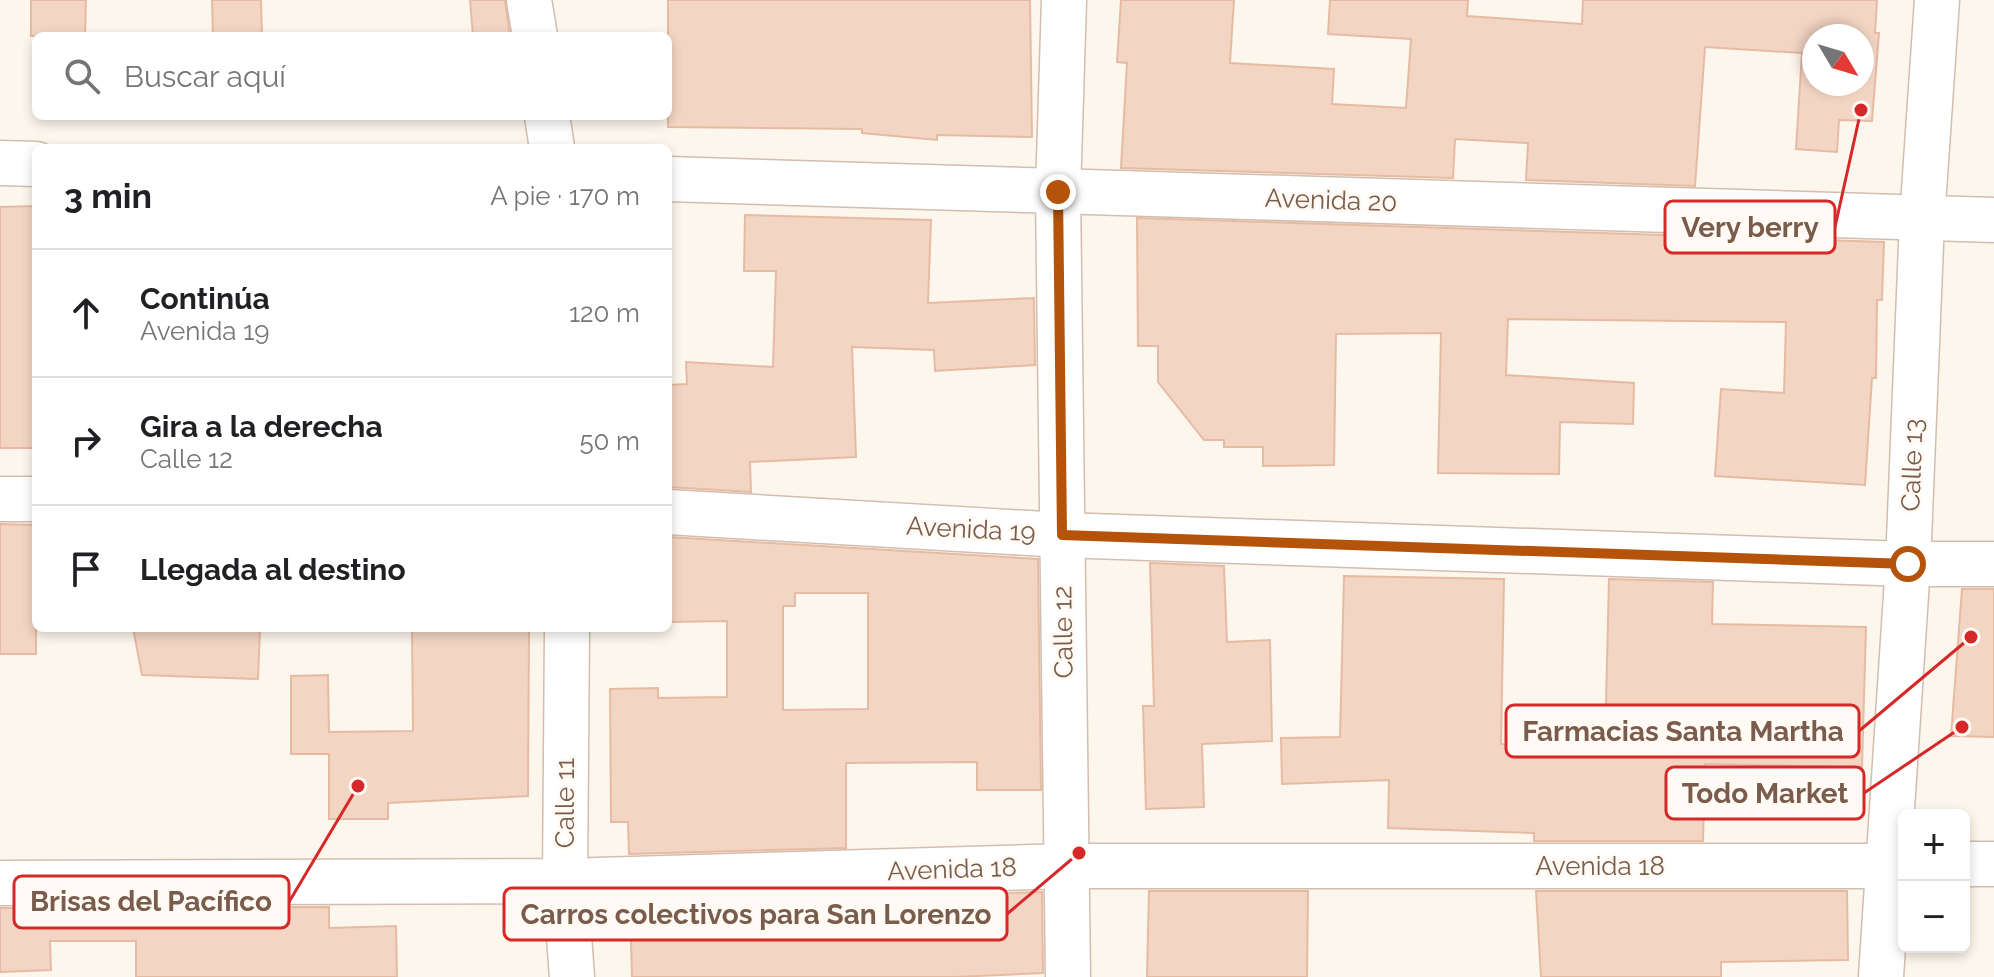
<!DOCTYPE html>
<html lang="es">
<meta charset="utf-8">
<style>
body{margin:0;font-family:Raleway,sans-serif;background:#f2f2f2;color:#202124}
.controls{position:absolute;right:24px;bottom:24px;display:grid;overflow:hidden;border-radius:12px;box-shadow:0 4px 12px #0003}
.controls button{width:72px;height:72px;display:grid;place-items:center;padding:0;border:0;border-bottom:2px solid #e0e0e0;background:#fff;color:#202124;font:40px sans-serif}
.compass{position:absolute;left:1802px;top:24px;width:72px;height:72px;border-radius:50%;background:#fff;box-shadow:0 4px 12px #0003;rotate:128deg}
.stop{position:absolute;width:24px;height:24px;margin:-18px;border:6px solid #b45309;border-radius:50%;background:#fff}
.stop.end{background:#b45309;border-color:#fff;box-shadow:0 2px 8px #0008}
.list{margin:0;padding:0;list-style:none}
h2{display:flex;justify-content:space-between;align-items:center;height:104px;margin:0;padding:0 32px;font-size:34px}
h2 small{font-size:26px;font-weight:400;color:#757577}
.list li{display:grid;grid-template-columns:52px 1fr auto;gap:24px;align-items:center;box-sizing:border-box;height:128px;padding:0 32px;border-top:2px solid #e0e0e0}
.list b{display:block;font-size:30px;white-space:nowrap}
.list p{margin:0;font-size:26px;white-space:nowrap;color:#757577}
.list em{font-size:26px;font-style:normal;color:#757577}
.icon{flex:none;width:44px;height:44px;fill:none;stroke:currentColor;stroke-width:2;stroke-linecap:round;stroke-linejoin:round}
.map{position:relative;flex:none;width:1994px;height:977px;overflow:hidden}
.search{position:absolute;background:#fff;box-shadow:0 4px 12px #0003;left:32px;top:32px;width:640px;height:88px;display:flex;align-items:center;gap:20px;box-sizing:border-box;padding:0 28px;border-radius:12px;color:#757577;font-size:30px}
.panel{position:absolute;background:#fff;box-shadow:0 4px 12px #0003;left:32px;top:144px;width:640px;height:488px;border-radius:12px}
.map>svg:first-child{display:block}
.building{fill:#f3d5c3;stroke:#e6bba3;stroke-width:2;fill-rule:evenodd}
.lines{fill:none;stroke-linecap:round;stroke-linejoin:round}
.minor-casing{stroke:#d1beb0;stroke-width:47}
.minor{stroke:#fff;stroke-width:44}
.route{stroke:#b45309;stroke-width:10}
.labels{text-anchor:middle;stroke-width:6;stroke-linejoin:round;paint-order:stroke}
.street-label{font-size:26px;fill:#7a5c4d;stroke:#fffaf3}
.leader{fill:none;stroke:#d62828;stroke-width:3}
.callout-dot{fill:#d62828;stroke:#fffaf3;stroke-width:3}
.callout{fill:#fffaf3;stroke:#d62828;stroke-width:3}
.callout-label{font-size:28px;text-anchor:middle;font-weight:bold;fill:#7a5c4d}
</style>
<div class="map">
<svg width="1994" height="977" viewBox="0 0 1994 977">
<rect width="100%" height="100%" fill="#fdf6ec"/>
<!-- building -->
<g class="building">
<polygon points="31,0 86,0 85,36 31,36"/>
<polygon points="212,0 261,0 262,36 213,36"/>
<polygon points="470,0 505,0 510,36 473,36"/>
<polygon points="668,0 1030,0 1032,137 937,135 937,140 862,133 862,129 668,127"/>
<path d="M1121,0H1234L1230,63L1334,69L1332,104L1406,108L1411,39L1328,34L1330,0H1468L1467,16L1582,24L1583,0H1877L1875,33H1879L1872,121L1839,120L1837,152L1796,149L1802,53L1705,47L1695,186L1526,180L1528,143L1455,139L1453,178L1121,168L1127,63L1117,62ZM1814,36H1862V84H1814Z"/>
<polygon points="36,206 36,448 0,448 0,207"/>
<polygon points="745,215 931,220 928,303 1034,298 1035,365 935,371 934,350 852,347 856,457 750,462 751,492 668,487 668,385 687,384 686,362 773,367 776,271 744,271"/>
<polygon points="1137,218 1884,242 1882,300 1877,300 1876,378 1872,378 1865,485 1715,476 1721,389 1784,393 1786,322 1508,319 1506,375 1634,383 1633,424 1560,422 1559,474 1438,473 1441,333 1336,334 1334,465 1263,466 1263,447 1224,447 1224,440 1204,440 1158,382 1158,346 1138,346"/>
<polygon points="0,524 36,525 36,654 0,654"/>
<path d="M668,537L1038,559L1041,790H977V762L846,763V848L629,854L628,822H611L610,689L658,688V698L727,697V621L668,622ZM795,593H868V709L783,710V606H795Z"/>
<polygon points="1150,563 1224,566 1227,642 1270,640 1272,741 1202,744 1204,807 1146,809 1143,706 1154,706"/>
<polygon points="1344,576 1504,579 1501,744 1605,745 1609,579 1713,582 1712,624 1866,627 1862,767 1705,764 1703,841 1534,841 1534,833 1388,828 1389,780 1282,784 1281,738 1340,737"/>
<polygon points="1962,589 1994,589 1994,737 1951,736"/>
<polygon points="133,628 260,628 258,679 142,675"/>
<polygon points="412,628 529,628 528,796 388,803 388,819 329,819 329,754 291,754 291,676 328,675 329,732 413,731"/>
<polygon points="1149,891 1308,891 1307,977 1147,977"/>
<polygon points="1536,891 1847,891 1848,960 1721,962 1721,977 1541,977"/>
<polygon points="1042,892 1043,973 955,977 632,977 630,904"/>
<polygon points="329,907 329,928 396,926 397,977 136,977 136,941 50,941 51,970 0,972 0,908"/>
</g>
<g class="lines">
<!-- minor casing -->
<g class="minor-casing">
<g id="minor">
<polyline points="529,0 535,36"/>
<polyline points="1064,0 1058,192 1068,977"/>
<polyline points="547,116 552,148"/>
<polyline points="0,163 36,164"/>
<polyline points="668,179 1994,220"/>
<polyline points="0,499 36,499"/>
<polyline points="668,512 1062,535 1908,564 1994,564"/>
<polyline points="567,628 565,881 572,977"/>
<polyline points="1964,864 1994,864"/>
<polyline points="0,883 565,881 1067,866 1904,866"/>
<polyline points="1881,977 1908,564 1922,220 1937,0"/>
</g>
</g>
<!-- minor -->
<use href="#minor" class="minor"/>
</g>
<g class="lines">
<!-- route -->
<polyline class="route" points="1058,192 1062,535 1908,564"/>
</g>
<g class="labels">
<!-- street labels -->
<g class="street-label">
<text transform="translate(1331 200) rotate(2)" y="9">Avenida 20</text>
<text transform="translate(1912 465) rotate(-88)" y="9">Calle 13</text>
<text transform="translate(971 529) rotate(3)" y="9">Avenida 19</text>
<text transform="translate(1063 632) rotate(-91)" y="9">Calle 12</text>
<text transform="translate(565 803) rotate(-90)" y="9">Calle 11</text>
<text x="1600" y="875">Avenida 18</text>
<text transform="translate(952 869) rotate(-2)" y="9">Avenida 18</text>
</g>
</g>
<!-- callouts -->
<path class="leader" d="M1861 110L1835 227M1971 637L1859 731M1962 727L1864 793M358 786L289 902M1079 853L1007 914"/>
<g class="callout-dot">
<circle cx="1861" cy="110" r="8"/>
<circle cx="1971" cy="637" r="8"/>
<circle cx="1962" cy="727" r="8"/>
<circle cx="358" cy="786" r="8"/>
<circle cx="1079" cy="853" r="8"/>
</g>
<g class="callout">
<rect x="1665" y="201" width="170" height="52" rx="8"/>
<rect x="1506" y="705" width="353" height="52" rx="8"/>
<rect x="1666" y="767" width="198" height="52" rx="8"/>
<rect x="14" y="876" width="275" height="52" rx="8"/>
<rect x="504" y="888" width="503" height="52" rx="8"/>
</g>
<g class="callout-label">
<text x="1750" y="237">Very berry</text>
<text x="1683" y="741">Farmacias Santa Martha</text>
<text x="1765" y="803">Todo Market</text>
<text x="151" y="911">Brisas del Pacífico</text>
<text x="756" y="924">Carros colectivos para San Lorenzo</text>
</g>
</svg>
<div class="controls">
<button>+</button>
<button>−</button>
</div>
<svg class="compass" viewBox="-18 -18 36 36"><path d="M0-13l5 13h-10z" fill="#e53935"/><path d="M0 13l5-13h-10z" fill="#757577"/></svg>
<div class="stop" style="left:1908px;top:564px"></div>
<div class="stop end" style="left:1058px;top:192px"></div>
<div class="search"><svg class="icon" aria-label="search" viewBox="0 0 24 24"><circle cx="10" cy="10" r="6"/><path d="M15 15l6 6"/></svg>Buscar aquí</div>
<section class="panel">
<h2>3 min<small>A pie · 170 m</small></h2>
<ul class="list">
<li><svg class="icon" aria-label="ahead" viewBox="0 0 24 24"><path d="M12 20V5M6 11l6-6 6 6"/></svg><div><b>Continúa</b><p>Avenida 19</p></div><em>120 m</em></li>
<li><svg class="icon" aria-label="right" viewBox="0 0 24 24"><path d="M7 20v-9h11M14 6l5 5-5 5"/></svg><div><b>Gira a la derecha</b><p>Calle 12</p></div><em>50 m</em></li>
<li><svg class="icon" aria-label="arrive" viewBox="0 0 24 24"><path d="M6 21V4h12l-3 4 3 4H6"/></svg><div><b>Llegada al destino</b></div></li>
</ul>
</section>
</div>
